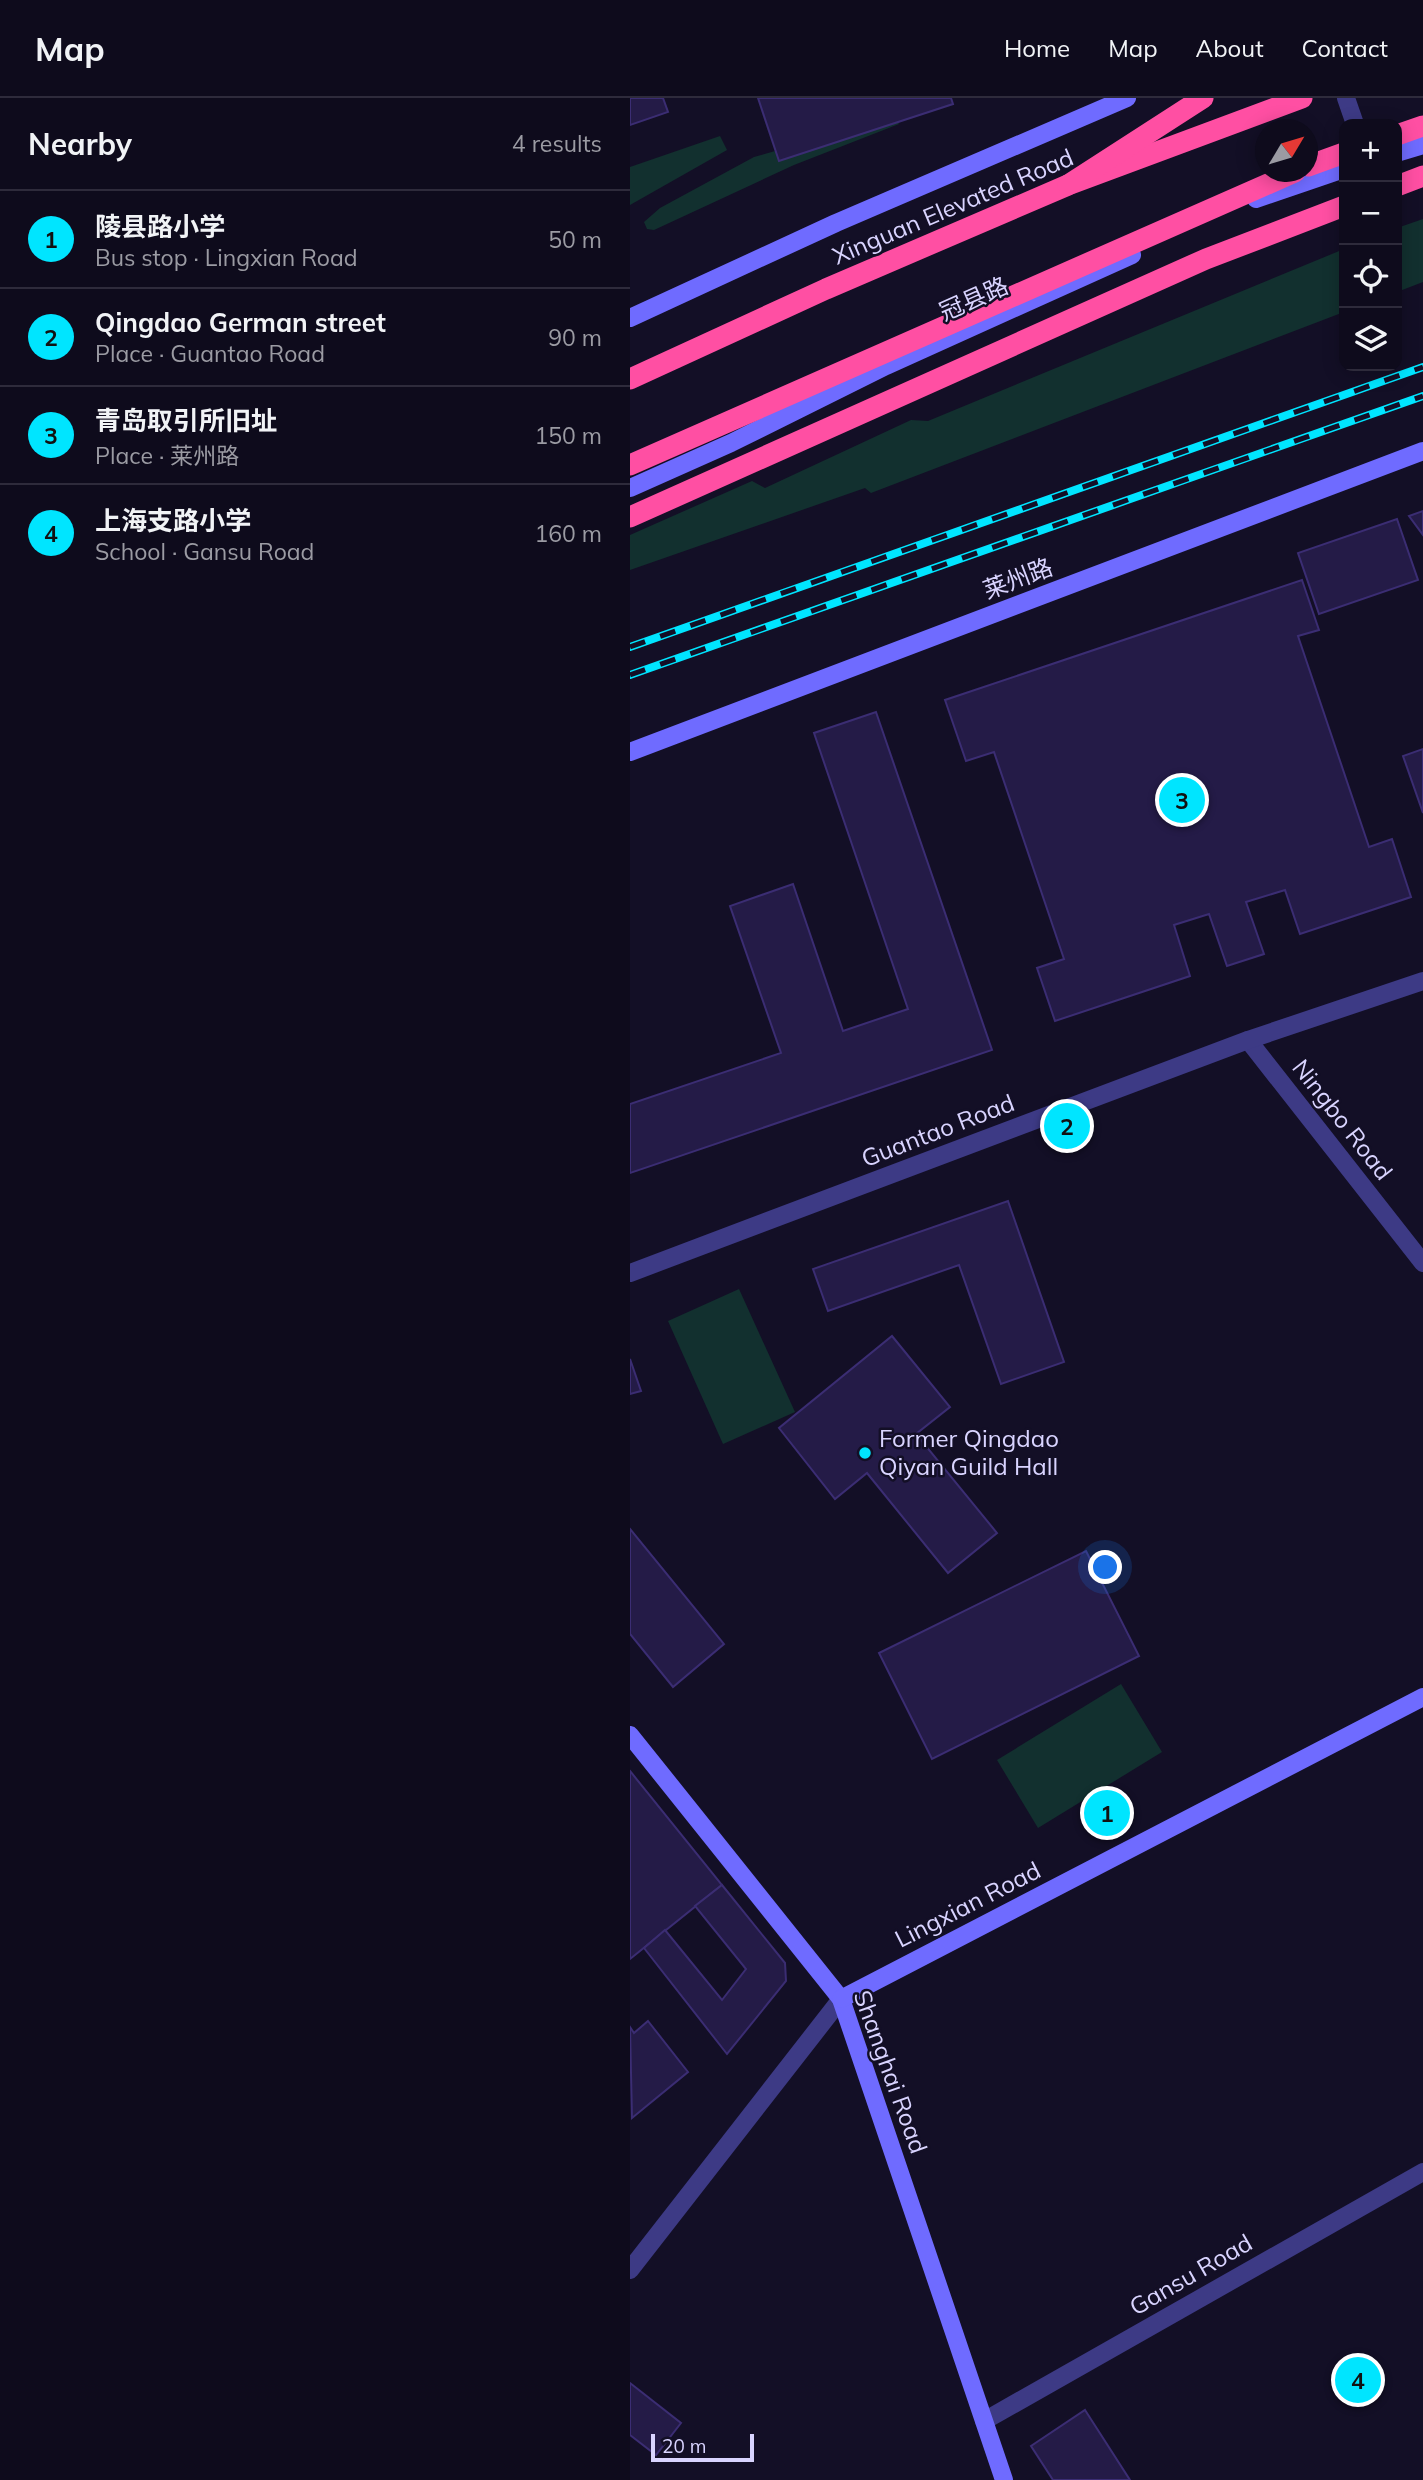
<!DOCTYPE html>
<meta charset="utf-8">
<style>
body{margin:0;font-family:Mulish,"Noto Sans SC",sans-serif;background:#1c1929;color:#f1f3f6}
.controls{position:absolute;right:21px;top:21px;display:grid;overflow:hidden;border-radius:14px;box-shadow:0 4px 18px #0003}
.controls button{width:63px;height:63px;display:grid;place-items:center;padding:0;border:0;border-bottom:2px solid #2e2b3b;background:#0e0b1c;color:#f1f3f6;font:35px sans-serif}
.compass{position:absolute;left:625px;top:21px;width:63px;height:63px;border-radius:50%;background:#0e0b1c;box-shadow:0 4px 18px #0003;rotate:52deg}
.scale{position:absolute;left:21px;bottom:18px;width:103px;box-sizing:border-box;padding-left:7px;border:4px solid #d9d4ff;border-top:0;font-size:19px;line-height:24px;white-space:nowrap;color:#d9d4ff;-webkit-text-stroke:5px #130f26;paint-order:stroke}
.you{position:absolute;left:476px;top:1470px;width:24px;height:24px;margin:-18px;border:5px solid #fff;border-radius:50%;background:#1a73e8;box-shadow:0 0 0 10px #1a73e833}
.badge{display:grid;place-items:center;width:46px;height:46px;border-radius:50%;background:#00e5ff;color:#111;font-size:23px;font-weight:700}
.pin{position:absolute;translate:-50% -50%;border:4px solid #fff;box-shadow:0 2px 7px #0006}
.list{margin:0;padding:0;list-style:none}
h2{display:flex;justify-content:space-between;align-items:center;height:91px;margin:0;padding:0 28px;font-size:30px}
h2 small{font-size:23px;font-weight:400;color:#9b9ba3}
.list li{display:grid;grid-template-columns:46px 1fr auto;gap:21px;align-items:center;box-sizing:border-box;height:98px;padding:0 28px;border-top:2px solid #2e2b3b}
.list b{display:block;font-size:26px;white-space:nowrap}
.list p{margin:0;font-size:23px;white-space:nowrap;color:#9b9ba3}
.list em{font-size:23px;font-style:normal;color:#9b9ba3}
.icon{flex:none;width:38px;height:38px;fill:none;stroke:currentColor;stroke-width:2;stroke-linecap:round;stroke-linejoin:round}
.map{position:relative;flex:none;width:793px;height:2382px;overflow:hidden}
header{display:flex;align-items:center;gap:42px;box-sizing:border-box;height:98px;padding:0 35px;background:#0e0b1c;border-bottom:2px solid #2e2b3b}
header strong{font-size:33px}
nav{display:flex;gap:38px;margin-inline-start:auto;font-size:24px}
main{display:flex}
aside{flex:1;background:#0e0b1c}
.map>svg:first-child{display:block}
.green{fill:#12302f}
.building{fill:#241b47;stroke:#3b2d73;stroke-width:2}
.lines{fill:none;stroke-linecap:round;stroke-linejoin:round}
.street{stroke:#3d3a85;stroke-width:18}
.secondary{stroke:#6f6bff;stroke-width:18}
.highway{stroke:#ff4fa3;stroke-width:21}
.rail-casing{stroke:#00e5ff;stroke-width:8}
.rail{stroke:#130f26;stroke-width:5;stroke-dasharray:16;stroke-linecap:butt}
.highway-bridge{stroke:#ff4fa3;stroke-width:21}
.poi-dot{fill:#00e5ff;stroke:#130f26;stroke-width:2.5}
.labels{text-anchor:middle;stroke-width:5;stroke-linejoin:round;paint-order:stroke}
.street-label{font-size:24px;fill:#d9d4ff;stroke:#130f26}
.poi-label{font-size:24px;fill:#d9d4ff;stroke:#130f26;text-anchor:start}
</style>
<header>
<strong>Map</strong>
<nav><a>Home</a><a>Map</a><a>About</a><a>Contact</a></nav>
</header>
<main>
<aside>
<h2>Nearby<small>4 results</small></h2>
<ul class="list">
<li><span class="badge">1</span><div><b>陵县路小学</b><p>Bus stop · Lingxian Road</p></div><em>50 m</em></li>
<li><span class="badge">2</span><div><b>Qingdao German street</b><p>Place · Guantao Road</p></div><em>90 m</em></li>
<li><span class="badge">3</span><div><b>青岛取引所旧址</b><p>Place · 莱州路</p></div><em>150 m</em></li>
<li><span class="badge">4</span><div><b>上海支路小学</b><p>School · Gansu Road</p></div><em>160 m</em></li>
</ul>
</aside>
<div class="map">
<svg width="793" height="2382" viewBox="0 0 793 2382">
<rect width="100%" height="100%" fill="#130f26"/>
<!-- green -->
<g class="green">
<polygon points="265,19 269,26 164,67 24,132 17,131 14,124 30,110 124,59"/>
<polygon points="90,38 97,52 0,107 0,69"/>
<polygon points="793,121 793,184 767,194 767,130"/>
<polygon points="714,151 714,214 241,395 235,390 0,472 0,437 122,383 135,390 281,322 298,323"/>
<polygon points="109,1191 165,1314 93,1346 38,1223"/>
<polygon points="491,1586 532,1654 408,1730 367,1662"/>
</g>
<!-- building -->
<g class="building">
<polygon points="0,0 33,0 38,14 0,27"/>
<polygon points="128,0 321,0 323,6 149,63"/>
<polygon points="793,413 793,437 779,418"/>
<polygon points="767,421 788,482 689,516 668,455"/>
<polygon points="672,482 689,532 668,538 739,749 762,741 781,799 670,836 655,792 616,804 634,856 597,868 579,816 544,827 560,878 425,923 407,870 434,861 364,654 336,663 315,602"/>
<polygon points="246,614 362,952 0,1075 0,1006 151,955 100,808 163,786 213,933 278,911 184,635"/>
<polygon points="793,651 793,715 773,658"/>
<polygon points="378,1103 434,1264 371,1286 329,1167 198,1213 183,1171"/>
<polygon points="262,1238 320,1309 286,1336 367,1435 318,1475 237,1375 205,1401 149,1330"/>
<polygon points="0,1261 11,1293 0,1296"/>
<polygon points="0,1431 94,1546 43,1589 0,1536"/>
<polygon points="456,1453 509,1558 302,1661 249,1555"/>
<polygon points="0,1673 92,1787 0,1861"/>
<polygon points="92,1787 155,1865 156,1883 97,1956 14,1850 35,1832 92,1902 116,1871 65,1808"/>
<polygon points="18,1923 58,1974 2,2020 0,1929 4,1935"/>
<polygon points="0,2285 51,2325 26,2357 0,2337"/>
<polygon points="455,2312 500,2382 423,2382 401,2348"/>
</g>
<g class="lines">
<!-- street -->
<g class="street">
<polyline points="716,0 725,26"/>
<polyline points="618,942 793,1165"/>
<polyline points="0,1175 618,942 793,883"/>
<polyline points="0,2172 211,1901"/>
<polyline points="354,2323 793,2074"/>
</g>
<!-- secondary -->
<g class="secondary">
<polyline points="767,55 793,47"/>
<polyline points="626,101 714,71"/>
<polyline points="0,220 206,125 497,0"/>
<polyline points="0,390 101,345 256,268 502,157"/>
<polyline points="0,654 793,353"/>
<polyline points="0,1637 211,1901 374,2382"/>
<polyline points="211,1901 793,1599"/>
</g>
<!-- highway -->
<g class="highway">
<polyline points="767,37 793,28"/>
<polyline points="678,68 714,55"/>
<polyline points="767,88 793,78"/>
<polyline points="0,281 196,191 438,87 672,0"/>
<polyline points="0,367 665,74"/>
<polyline points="0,419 576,161 714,108"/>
</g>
<!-- rail casing -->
<g class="rail-casing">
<g id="rail">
<polyline points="0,549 793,269"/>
<polyline points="0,577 793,298"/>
</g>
</g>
<!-- rail -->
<use href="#rail" class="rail"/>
<!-- highway-bridge -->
<polyline class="highway-bridge" points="438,87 573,0"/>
</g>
<!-- markers -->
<circle class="poi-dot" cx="235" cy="1355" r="7"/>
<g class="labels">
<!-- street labels -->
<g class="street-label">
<text transform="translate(323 109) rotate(-23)" y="8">Xinguan Elevated Road</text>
<text transform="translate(344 201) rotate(-24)" y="8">冠县路</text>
<text transform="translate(388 481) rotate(-21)" y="8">莱州路</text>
<text transform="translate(712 1022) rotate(52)" y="8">Ningbo Road</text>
<text transform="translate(308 1033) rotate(-21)" y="8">Guantao Road</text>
<text transform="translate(338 1807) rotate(-27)" y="8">Lingxian Road</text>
<text transform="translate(260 1974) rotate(70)" y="8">Shanghai Road</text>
<text transform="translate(561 2177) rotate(-30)" y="8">Gansu Road</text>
</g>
<!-- poi labels -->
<g class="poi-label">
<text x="249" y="1349">Former Qingdao<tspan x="249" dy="28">Qiyan Guild Hall</tspan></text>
</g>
</g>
</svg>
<div class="controls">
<button>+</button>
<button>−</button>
<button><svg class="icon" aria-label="locate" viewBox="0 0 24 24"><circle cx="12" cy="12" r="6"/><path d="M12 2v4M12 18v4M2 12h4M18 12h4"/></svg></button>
<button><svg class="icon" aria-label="layers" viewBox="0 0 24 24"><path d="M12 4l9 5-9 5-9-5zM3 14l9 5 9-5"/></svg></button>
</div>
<svg class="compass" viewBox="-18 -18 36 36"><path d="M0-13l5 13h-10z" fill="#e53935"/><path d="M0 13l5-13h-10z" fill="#9b9ba3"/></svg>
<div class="scale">20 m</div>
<div class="you"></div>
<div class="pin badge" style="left:477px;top:1715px">1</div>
<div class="pin badge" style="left:437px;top:1028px">2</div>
<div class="pin badge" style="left:552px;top:702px">3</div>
<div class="pin badge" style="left:728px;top:2282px">4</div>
</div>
</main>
